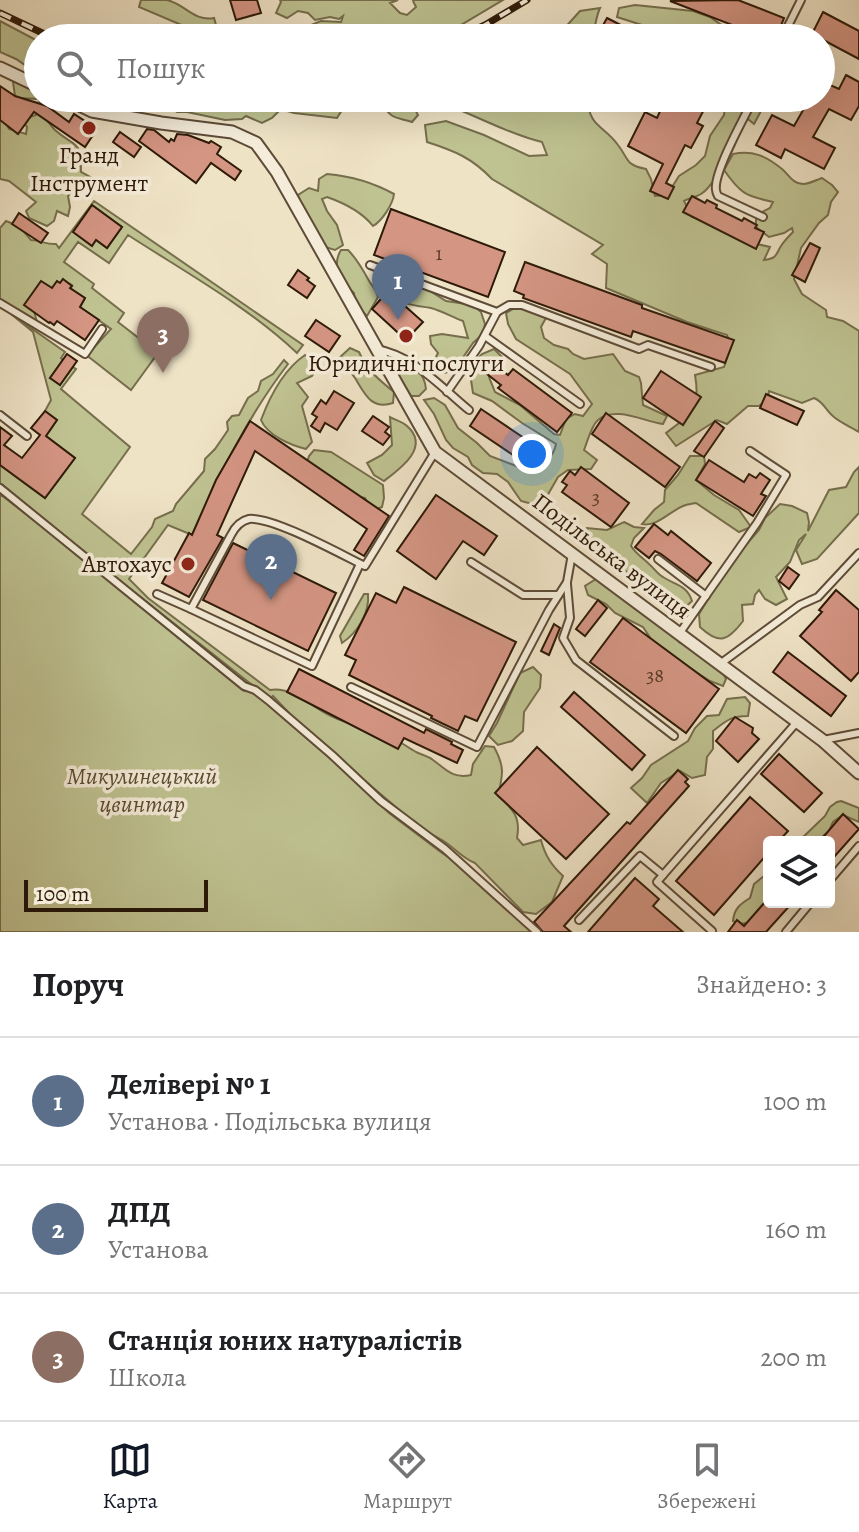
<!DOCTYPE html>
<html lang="uk">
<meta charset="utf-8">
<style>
body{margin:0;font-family:Alegreya,serif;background:#f6f6f6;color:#202124}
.controls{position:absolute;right:24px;bottom:24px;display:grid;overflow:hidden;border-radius:8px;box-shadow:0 8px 32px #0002}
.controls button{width:72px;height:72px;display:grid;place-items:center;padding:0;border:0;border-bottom:2px solid #e0e0e0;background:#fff;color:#202124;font:40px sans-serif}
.scale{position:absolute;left:24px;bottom:20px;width:184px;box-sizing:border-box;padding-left:8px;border:4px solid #2e1a08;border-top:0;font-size:22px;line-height:28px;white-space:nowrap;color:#2e1a08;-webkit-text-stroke:6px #f5edda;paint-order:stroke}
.you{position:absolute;left:532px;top:454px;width:28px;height:28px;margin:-20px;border:6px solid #fff;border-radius:50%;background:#1a73e8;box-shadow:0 0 0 12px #1a73e833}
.badge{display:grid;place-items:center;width:52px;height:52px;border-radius:50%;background:#111827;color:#fff;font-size:26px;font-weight:700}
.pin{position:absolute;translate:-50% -66px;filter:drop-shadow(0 2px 4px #0008)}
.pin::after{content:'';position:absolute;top:42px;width:28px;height:24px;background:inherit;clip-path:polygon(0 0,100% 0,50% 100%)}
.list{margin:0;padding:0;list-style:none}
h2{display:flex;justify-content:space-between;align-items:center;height:104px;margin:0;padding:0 32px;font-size:34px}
h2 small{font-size:26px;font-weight:400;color:#757577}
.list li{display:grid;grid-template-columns:52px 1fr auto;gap:24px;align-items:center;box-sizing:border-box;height:128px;padding:0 32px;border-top:2px solid #e0e0e0}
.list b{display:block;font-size:30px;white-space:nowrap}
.list p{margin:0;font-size:26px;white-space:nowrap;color:#757577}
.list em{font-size:26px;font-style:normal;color:#757577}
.icon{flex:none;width:44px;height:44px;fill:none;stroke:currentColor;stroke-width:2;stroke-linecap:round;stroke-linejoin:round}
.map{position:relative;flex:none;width:859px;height:932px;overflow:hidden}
.search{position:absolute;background:#fff;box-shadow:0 8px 32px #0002;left:24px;right:24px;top:24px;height:88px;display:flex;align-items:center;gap:20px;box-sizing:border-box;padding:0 28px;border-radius:44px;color:#757577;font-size:30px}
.sheet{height:488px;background:#fff}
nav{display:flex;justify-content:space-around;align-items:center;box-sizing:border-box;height:112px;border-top:2px solid #e0e0e0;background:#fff;font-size:22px;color:#757577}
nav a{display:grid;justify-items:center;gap:4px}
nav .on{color:#111827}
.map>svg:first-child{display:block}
.green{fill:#bfc291;stroke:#766e4c;stroke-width:2;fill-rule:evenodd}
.building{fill:#d49583;stroke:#2e1a08;stroke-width:2}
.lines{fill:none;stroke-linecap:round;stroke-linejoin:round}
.service-casing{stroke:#5e4c38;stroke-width:10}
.minor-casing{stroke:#5e4c38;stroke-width:15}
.service{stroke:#f5edda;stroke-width:6}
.minor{stroke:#f5edda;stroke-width:11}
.rail-casing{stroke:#2e1a08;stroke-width:7}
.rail{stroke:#f5edda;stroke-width:4;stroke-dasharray:12;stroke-linecap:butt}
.poi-dot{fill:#8f2418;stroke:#f5edda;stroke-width:3}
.labels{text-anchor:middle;stroke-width:7;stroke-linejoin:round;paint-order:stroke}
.number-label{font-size:20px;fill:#583927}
.poi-label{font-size:24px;fill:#2e1a08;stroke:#f5edda}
.street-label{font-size:24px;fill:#2e1a08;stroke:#f5edda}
.park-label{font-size:24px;font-style:italic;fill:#5a4c31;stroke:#f5edda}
</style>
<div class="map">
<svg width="859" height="932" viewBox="0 0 859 932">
<rect width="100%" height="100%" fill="#efe3c6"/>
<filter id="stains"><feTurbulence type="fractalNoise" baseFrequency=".0025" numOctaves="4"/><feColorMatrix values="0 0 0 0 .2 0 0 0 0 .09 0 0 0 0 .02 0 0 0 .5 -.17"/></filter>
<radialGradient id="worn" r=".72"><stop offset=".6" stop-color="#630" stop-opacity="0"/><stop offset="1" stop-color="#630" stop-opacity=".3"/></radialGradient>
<!-- green -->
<g class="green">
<path d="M141,0C149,0 160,0 167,0C185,4 194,22 214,18L218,32L215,34L221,38H195L191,29L139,7Z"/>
<polygon points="280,0 398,0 390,3 400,13 407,15 416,7 413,1 414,0 503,0 444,35 435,38 306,38 311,25 321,21 341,22 343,16 339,19 330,17 315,20 308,13 298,11 287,18 276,13 281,2"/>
<polygon points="635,5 693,11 710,17 740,38 674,38 660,28 645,26 617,17 619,8"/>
<path d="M600,8C595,19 596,28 591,38H551L562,31L580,11Z"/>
<polygon points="0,21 38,41 38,74 16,59 0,52"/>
<path d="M22,81L38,91V98H52L56,103V108L50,109L43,113C46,119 50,125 55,130C75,148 81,138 81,172L92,178L89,187L79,188L77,186L68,196L70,207L68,216L57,211L54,221L47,226L29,218L26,211L36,202L9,181L0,179V119H4L9,129L26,134L27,127L22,120L36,115L40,104L39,99L17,98L15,96L13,82Z"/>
<polygon points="129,98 266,98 277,103 279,111 272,118 262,123 246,116 242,119 225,120 187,112 177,112 169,107 141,104"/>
<path d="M288,98C304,98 332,98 342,110L337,118L294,113L284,110Z"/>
<path d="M388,98H414L411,102L418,115L412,122C397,117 391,120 383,104Z"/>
<path d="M433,98H587C590,129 603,124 618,145C629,159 625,165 646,169L651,179L655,196L667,195L679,176L696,165L705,156L710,136L724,115L726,98H772L769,104L761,111L754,124L743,115C735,135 719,183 701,194C696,197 689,198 684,201L692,217L716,218L740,240L770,247L764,260C777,258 775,256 781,246C784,241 789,236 793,232L792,228L784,233L769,237L756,227V215L770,208L773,202C745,196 740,193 724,170L733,154C753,150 766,156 782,169C789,175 793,184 803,184C809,184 816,180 822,178L832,185L838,192L831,202L828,215L819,223L801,248L794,279L802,294L826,310L827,317L843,321L859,331V432C851,427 841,423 834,417C826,411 824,402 814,398L802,403L769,391L768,399L759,406H748L727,424L717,420L676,446L666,433C691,414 701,409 695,375L724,367L731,346L727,335L687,322L606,288L607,264L592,254L603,245L492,179C472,158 455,151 427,142L425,125L446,121L484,135L529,156L547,155L542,142C512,135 485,120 457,109C448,105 440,105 433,98Z"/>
<path d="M327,174C350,176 374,183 394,194C393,204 382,221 373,226C362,212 344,203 327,197L322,199L327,211L337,225L343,245L335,250L325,247L323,244C316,227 302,212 298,195L309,188L318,191L319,179Z"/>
<path d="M94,201L303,345L297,353C247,306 185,272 128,235L109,263L78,242L64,262L94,284L92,288L124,313L118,322L158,353L131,390L85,354L89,353L111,329L80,307L85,298L70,288L72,285L63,280L60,283L57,281L52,288L41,281L27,302L34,311L37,322L19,316L11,306L0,302V228L6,221L19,226L31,240C40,240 47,245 56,244L59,248ZM92,205L122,227L107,248L77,226Z"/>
<path d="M341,250H348C357,259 362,268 368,279C372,287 376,288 378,297L367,316C360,310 354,302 354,293C341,282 331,266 341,250Z"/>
<path d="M408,283L430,291L446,301L473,305L481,312L485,324L483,334L473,343L455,369L445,373L431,366L438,353L431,344L430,336L442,334L468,338L463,321C452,317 442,311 431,308C417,305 411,307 399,300L395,285Z"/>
<path d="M515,308L530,310L546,318L541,327L544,338L554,345L568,349L573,354L584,359L613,354L625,371L639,377L641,383L643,405L667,416L663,424C645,422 615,405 598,420C591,426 588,440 584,450L597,460L591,469L568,470L558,477L546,498L532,504L521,501L508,482L497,474L483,473L472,465L468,457L453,448L446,440L434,414L424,400L434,398L445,405L458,428L477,443L490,456L519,467L525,472C539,465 553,461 556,444L522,423L492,401L473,393L469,367L482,354L494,349L502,357L490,368L489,377L495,392L520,405L554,434L560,435L566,419L575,414L583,416L592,404L570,374L516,339L508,324L506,313Z"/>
<path d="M11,314L65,352L61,358L63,360L50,378L60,384L73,367L76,369L61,389L130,447L82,514L131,554L152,527L155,519L173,511L176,504L204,471L205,459L215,449L228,430L227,422L232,416L239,415L248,398L258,391L261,381L273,374L284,360L288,364C248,416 219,475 192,535L168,525L129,579L148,598L270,690C293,686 311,707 331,716C351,726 375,729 395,739C402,743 409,748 416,752C422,755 428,756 433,760C446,769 452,779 471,775L473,764L485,746L494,747C505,767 503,774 498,796C513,809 521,817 517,838L523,845L541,840C545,855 551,865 563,876L552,902L536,914L523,912L475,863C462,858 454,847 442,840C428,832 414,827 404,814L305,730L273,696L270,699L125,585L0,483V465L45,498L75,458L46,436L57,420L45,411L51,400L33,332Z"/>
<path d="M350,348L359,352C367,370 379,380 394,392L393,403C371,410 365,394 355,378C350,371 344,364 339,358Z"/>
<path d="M305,355L319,364L312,376L297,383L308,397L302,406L312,442L306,449C290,445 267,435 261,420C270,396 283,370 305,355Z"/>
<path d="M400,367C417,368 424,372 426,389L419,396H411L399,376Z"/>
<path d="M390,417C395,420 403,422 407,426C431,447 400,469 384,481L374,475L367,463L382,455L392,445Z"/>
<polygon points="314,450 331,452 383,485 384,498 382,507 372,511 365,498 352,496 306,466 309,456"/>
<path d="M690,456H704L705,464L696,480L714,495L739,510L751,527L739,532L696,503C691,504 687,504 683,506C669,512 657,527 642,524L654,510L664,502L665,490L678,475Z"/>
<path d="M859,467V513L817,559L802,564L796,550L806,534L799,540L790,562L776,577L787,599L776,605L765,599L759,590L755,595L753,604L742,605L743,621C728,641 719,645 700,627L699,614L731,562L759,530L765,518L780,504L792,506L807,513L809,522L808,531L829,490L846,487L854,472Z"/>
<polygon points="0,494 85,560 125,594 130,593 152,616 244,691 251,690 338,765 389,813 442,853 484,880 540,932 0,932"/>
<path d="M624,522L634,527L644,528L634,538L631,546C636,554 642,557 649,564C654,568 657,574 663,577C675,585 687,585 692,601L682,610L650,591L611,559L605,548L588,536L587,528L607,530Z"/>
<polygon points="596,579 611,581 667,617 674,628 679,642 718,664 726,679 723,686 710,681 680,662 651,639 643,627 615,613 606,604 588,595 585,586"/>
<path d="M364,594H368C370,613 357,633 342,643L340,636Z"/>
<polygon points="533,667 541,675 540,688 524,712 523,731 512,741 498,745 489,736 497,723 520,673"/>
<path d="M745,697L750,703L748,716C731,716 726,721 713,731V749L707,757L705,775L692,778L680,771L661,783L647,803L631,788L642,778L651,765L688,741L695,728L707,716L719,715L727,699Z"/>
<polygon points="841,801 859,808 859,822 843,815 833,822 829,831 816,842 798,842 825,816 830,807 837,802"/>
<path d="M769,872V899L758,910L752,922L740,924L733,921C734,909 740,904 750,898L754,884Z"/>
</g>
<!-- building -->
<g class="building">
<polygon points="230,0 257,0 261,13 236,20"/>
<polygon points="738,0 784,18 776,38 766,38 670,1"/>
<polygon points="823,12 859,31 859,59 812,34"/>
<polygon points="607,18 646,38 596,38"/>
<polygon points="846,75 859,82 859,106 851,120 829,109 813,137 835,148 824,169 785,149 781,158 756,145 772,115 794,126 810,98 821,98 821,81 839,89"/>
<polygon points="0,86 15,96 47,106 69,122 74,114 97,129 85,147 34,112 18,134 0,120"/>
<polygon points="674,98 710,98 697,123 703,126 691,148 685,145 666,183 674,187 668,199 650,191 663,164 628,146 645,112 657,118 661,109 667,111"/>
<polygon points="147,129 154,130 169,142 171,139 174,141 177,134 188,135 209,143 211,141 221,147 217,154 241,171 235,180 211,163 196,183 139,141"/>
<polygon points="120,132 141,147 134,157 113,142"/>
<polygon points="692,196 705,203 707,200 717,205 716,208 742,221 744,218 757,225 755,228 764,232 756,249 683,212"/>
<polygon points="92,205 122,227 107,248 96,240 92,246 73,232"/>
<polygon points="391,209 505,252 488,297 374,255"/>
<polygon points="19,213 48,233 41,243 12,224"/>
<polygon points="810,243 820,248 805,282 792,275"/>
<polygon points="525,262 642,305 642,308 734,340 725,363 633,331 631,337 523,298 524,295 514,291"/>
<polygon points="298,270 309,278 307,280 315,286 307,298 288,285"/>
<polygon points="63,279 72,286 70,288 85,298 80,307 99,320 85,340 57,321 54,325 50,322 49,323 24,305 41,281 52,288 57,281 60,283"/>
<polygon points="388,291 423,322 406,340 372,309"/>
<polygon points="316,320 340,336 329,352 305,336"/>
<polygon points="67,354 77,361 60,385 50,378"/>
<polygon points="494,364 508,375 513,369 572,413 557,432 498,388 501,385 487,374"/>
<polygon points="661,371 701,397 683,425 643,398"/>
<polygon points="334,391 354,403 337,430 325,423 320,432 311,426 317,417 312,414 321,400 326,404"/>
<polygon points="766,394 804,411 797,425 760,408"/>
<polygon points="481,409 527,440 516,457 470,426"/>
<polygon points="45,411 57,420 46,436 75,458 45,498 0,465 0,427 12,436 4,445 22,458 40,435 31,428"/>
<polygon points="606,413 680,467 665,487 592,434"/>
<polygon points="373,416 389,427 385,432 390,436 383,445 362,431"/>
<polygon points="250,421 389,516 364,556 354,550 367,529 255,451 217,535 223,538 189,597 162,583 189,533 192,535 216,480"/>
<polygon points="715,421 724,428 704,457 694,451"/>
<polygon points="709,460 744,482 749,474 756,478 760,473 770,480 761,494 766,496 753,516 696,480"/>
<polygon points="581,467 629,503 611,527 562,492 567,485 562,482 570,471 575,475"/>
<polygon points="436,495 497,536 484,555 463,541 436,579 397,551"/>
<polygon points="654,524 668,535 671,531 711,563 697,581 661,554 655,551 649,558 635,547"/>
<polygon points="233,543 336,593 308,651 203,600"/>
<polygon points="788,567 799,575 789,589 779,581"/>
<polygon points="404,587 516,642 477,721 465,716 458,731 431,718 432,716 349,675 356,660 345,655 376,593 396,603"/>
<polygon points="836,590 859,610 859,672 851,681 800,636 822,612 819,610"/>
<polygon points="598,600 607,608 585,636 576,629"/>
<polygon points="623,618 719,689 686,733 590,662"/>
<polygon points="554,624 560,628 549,655 541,651"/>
<polygon points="788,652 846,696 831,716 773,672"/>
<polygon points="299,669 424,733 426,729 452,742 451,744 463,750 457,763 404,738 398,749 287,692"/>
<polygon points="574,692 645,755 632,770 561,707"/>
<polygon points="735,717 753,728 752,733 759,739 738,762 716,741"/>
<polygon points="537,747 609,814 566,859 495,793"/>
<polygon points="779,754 822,793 804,812 761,774"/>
<polygon points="678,770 688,779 685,782 689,786 564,926 571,932 543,932 534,922 627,822 630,824"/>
<polygon points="750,797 788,831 778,842 769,842 769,852 714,915 676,881"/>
<polygon points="843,814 859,829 834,857 829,852 829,842 819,842"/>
<polygon points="635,878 659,899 653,906 683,932 588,932"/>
<polygon points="765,902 793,902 766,932 728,932 737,920 744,926"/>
</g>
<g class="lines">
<!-- service casing -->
<g class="service-casing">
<g id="service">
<polyline points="782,38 801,0"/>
<path d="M754,98C745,116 713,173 716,190C716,192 717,194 718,196L763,217"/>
<polyline points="370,265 497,312 479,346 447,392"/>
<polyline points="0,303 85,354 102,329"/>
<polyline points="497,312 509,305 522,305 639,349 648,345 711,367"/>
<polyline points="485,336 580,404"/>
<path d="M376,349C413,355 441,387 469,410"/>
<polyline points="0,415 27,436"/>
<polyline points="0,488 244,686 255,690 268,700 332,755 381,801 445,849 537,932"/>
<polyline points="658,559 706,596"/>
<polyline points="471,562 523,595 558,595"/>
<polyline points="567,584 570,618 563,638 576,660 674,736"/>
<path d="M157,594L191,609L231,535C235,527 240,521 249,519C272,516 342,555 365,566L435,452"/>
<polyline points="191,609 312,666 360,564"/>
<polyline points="679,634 757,523 786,475 750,451"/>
<polyline points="720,664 800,605 818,597 859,553"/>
<polyline points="351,687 477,747 549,610 567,582 572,554"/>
<polyline points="823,740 859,733"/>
<polyline points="663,875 657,882 712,931"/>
<polyline points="829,881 859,846"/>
<polyline points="579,920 640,856 663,875 797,722"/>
<polyline points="786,932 811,902"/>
</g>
</g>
<!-- minor casing -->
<g class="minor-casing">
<g id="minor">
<polyline points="0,68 38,86"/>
<polyline points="65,98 92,111 161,123 232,132 256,143 277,172 435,452 822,740 859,773"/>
</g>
</g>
<!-- service -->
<use href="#service" class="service"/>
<!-- minor -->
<use href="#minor" class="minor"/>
<!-- rail casing -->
<g class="rail-casing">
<g id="rail">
<polyline points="0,13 53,38"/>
<polyline points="457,38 485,25 527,0"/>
</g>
</g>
<!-- rail -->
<use href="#rail" class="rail"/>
</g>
<!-- markers -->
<g class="poi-dot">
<circle cx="89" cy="128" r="8"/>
<circle cx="406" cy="336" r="8"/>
<circle cx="188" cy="564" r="8"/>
</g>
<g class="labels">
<!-- number labels -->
<g class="number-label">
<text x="439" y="260">1</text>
<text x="596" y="504">3</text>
<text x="655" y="682">38</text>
</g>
<!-- poi labels -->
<g class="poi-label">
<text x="89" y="163">Гранд<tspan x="89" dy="28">Інструмент</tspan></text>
<text x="406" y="371">Юридичні послуги</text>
<text x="172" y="572" text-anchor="end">Автохаус</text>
</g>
<!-- street labels -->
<g class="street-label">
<text transform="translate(612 556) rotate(37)" y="8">Подільська вулиця</text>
</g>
<!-- park labels -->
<g class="park-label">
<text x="142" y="784">Микулинецький<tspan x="142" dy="28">цвинтар</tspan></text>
</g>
</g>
<rect width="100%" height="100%" filter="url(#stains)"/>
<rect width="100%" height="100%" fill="url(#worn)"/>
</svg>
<div class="controls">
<button><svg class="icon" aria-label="layers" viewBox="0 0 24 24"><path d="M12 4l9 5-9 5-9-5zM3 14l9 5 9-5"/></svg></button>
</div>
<div class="scale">100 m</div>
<div class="you"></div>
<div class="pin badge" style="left:398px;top:320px;background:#5c6f8a">1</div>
<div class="pin badge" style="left:271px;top:600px;background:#5c6f8a">2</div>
<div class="pin badge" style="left:163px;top:373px;background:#8d6e63">3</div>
<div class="search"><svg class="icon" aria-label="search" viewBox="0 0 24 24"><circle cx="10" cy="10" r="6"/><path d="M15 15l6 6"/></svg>Пошук</div>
</div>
<section class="sheet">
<h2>Поруч<small>Знайдено: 3</small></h2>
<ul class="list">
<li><span class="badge" style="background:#5c6f8a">1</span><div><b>Делівері № 1</b><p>Установа · Подільська вулиця</p></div><em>100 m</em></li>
<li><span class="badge" style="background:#5c6f8a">2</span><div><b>ДПД</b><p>Установа</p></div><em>160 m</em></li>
<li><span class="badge" style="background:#8d6e63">3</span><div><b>Станція юних натуралістів</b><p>Школа</p></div><em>200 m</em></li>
</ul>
</section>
<nav>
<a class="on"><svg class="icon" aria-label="map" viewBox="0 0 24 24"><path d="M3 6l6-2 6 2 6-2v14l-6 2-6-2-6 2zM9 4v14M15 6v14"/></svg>Карта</a>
<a><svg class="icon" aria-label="directions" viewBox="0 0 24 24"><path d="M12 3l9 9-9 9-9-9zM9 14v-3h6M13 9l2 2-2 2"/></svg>Маршрут</a>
<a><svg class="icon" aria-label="saved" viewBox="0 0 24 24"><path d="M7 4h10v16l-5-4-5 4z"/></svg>Збережені</a>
</nav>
